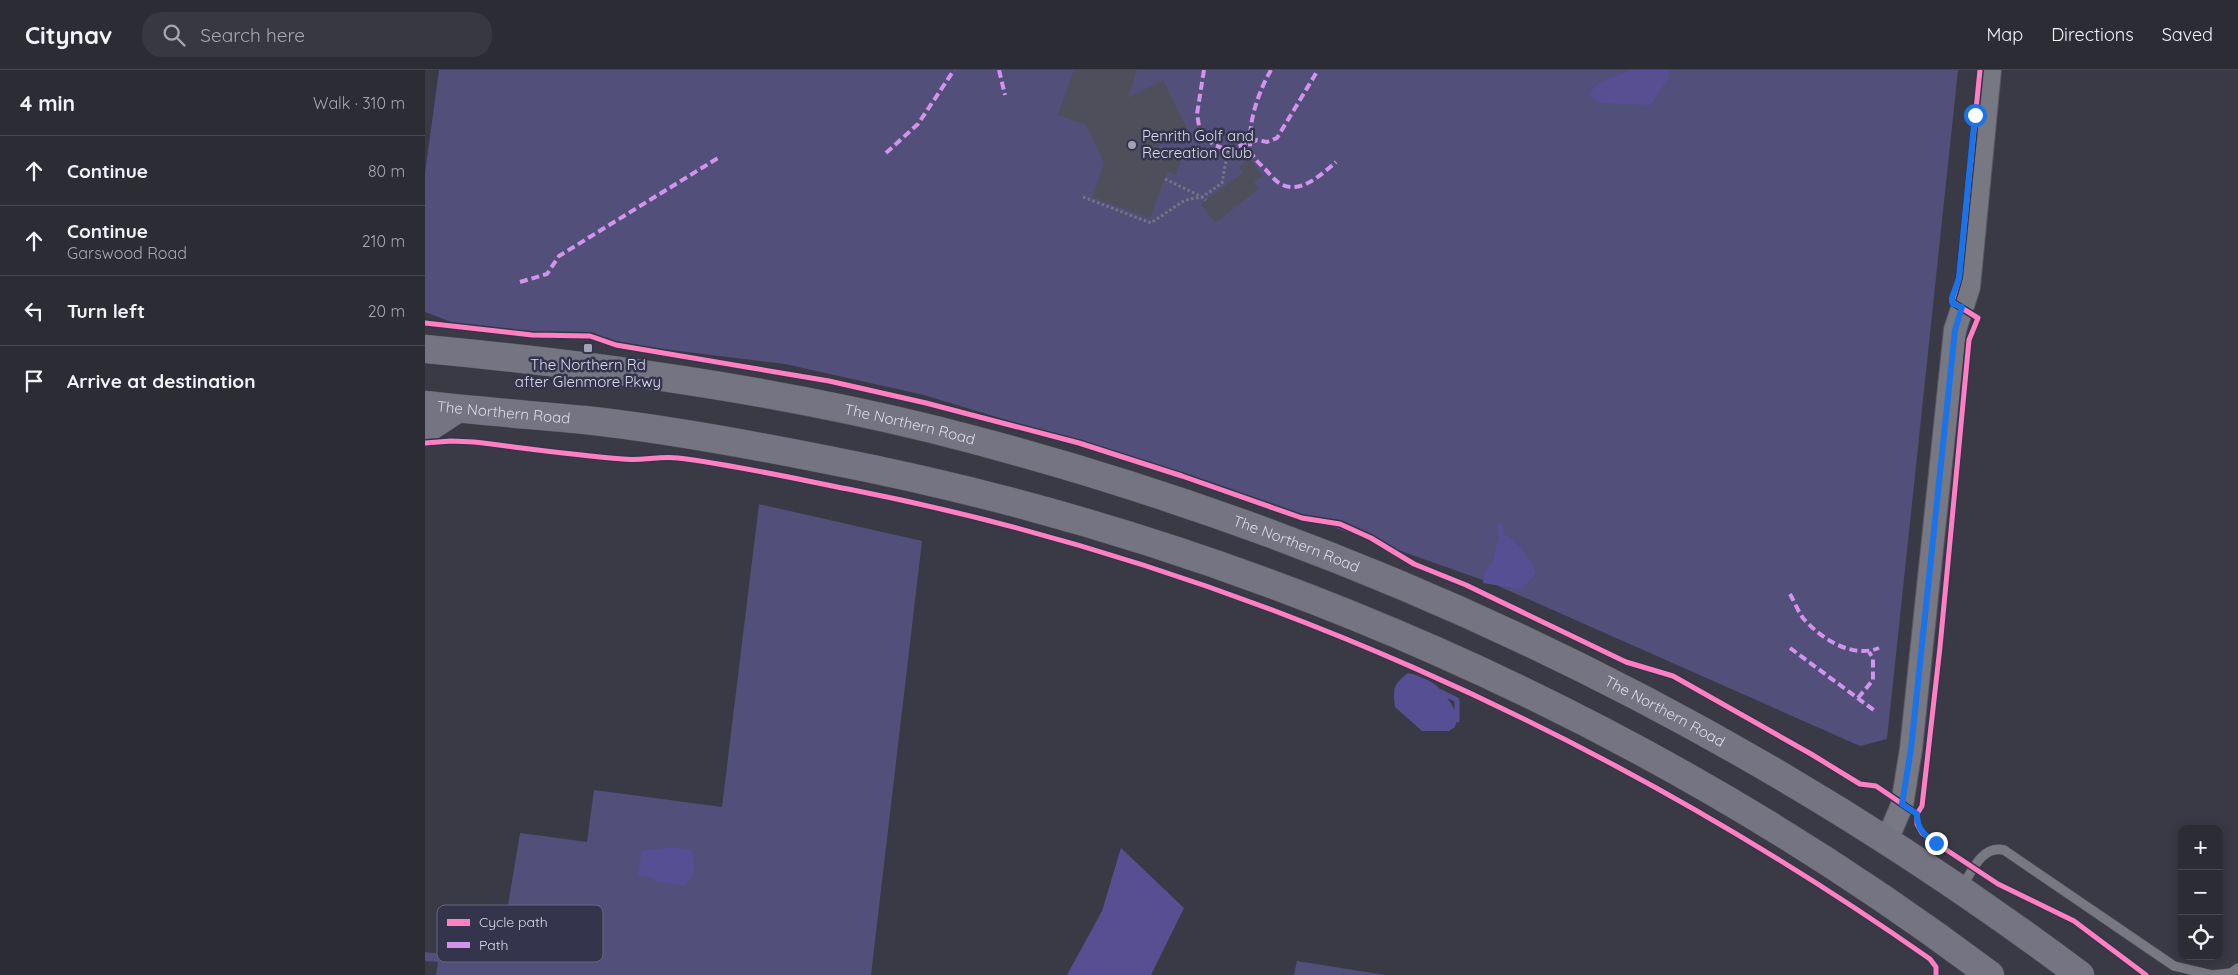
<!DOCTYPE html>
<meta charset="utf-8">
<style>
body{margin:0;font-family:Quicksand,sans-serif;background:#383841;color:#f1f3f6}
.controls{position:absolute;right:15px;bottom:15px;display:grid;overflow:hidden;border-radius:10px;box-shadow:0 2px 12px #0003}
.controls button{width:45px;height:45px;display:grid;place-items:center;padding:0;border:0;border-bottom:1px solid #484850;background:#2c2c35;color:#f1f3f6;font:25px sans-serif}
.stop{position:absolute;width:15px;height:15px;margin:-11px;border:4px solid #1a73e8;border-radius:50%;background:#fff}
.stop.end{background:#1a73e8;border-color:#fff;box-shadow:0 1px 5px #0008}
.list{margin:0;padding:0;list-style:none}
h2{display:flex;justify-content:space-between;align-items:center;height:65px;margin:0;padding:0 20px;font-size:21px}
h2 small{font-size:16px;font-weight:400;color:#a6a7ad}
.list li{display:grid;grid-template-columns:32px 1fr auto;gap:15px;align-items:center;box-sizing:border-box;height:70px;padding:0 20px;border-top:1px solid #484850}
.list b{display:block;font-size:19px;white-space:nowrap}
.list p{margin:0;font-size:16px;white-space:nowrap;color:#a6a7ad}
.list em{font-size:16px;font-style:normal;color:#a6a7ad}
.icon{flex:none;width:28px;height:28px;fill:none;stroke:currentColor;stroke-width:2;stroke-linecap:round;stroke-linejoin:round}
.map{position:relative;flex:none;width:1813px;height:905px;overflow:hidden}
header{display:flex;align-items:center;gap:30px;box-sizing:border-box;height:70px;padding:0 25px;background:#2c2c35;border-bottom:1px solid #484850}
header strong{font-size:24px}
nav{display:flex;gap:28px;margin-inline-start:auto;font-size:18px}
.search{width:350px;height:45px;background:#383841;display:flex;align-items:center;gap:12px;box-sizing:border-box;padding:0 18px;border-radius:20px;color:#a6a7ad;font-size:19px}
main{display:flex}
aside{flex:1;background:#2c2c35}
.map>svg:first-child{display:block}
.green{fill:#524f7a}
.forest{fill:#574f91}
.water{fill:#574f94}
.lines{fill:none;stroke-linecap:round;stroke-linejoin:round}
.stream{stroke:#574f94;stroke-width:5}
.building{fill:#4f4f5b}
.service-casing{stroke:#585763;stroke-width:10}
.tertiary-casing{stroke:#585763;stroke-width:24}
.trunk-casing{stroke:#585763;stroke-width:29}
.path{stroke:#76757f;stroke-width:3;stroke-dasharray:2.5 2.5;stroke-linecap:butt}
.service{stroke:#787883;stroke-width:9}
.tertiary{stroke:#787883;stroke-width:22}
.trunk{stroke:#757482;stroke-width:28}
.quiet{stroke:#d193ec;stroke-width:4;stroke-dasharray:8 4;stroke-linecap:butt}
.cycleway-casing{stroke:#35344d;stroke-width:8}
.cycleway{stroke:#ff80c0;stroke-width:5}
.route{stroke:#1a73e8;stroke-width:6}
.poi-dot{fill:#a3a3b3;stroke:#35344d;stroke-width:2}
.labels{text-anchor:middle;stroke-width:5;stroke-linejoin:round;paint-order:stroke}
.poi-label{font-size:15px;fill:#dcdced;stroke:#35344d;text-anchor:start}
.street-label{font-size:15px;fill:#dcdced;stroke:#35344d}
.key{fill:#35344d;stroke:#67667d;stroke-width:1}
.key-label{font-size:14px;fill:#dcdced}
</style>
<header>
<strong>Citynav</strong>
<div class="search"><svg class="icon" aria-label="search" viewBox="0 0 24 24"><circle cx="10" cy="10" r="6"/><path d="M15 15l6 6"/></svg>Search here</div>
<nav><a>Map</a><a>Directions</a><a>Saved</a></nav>
</header>
<main>
<aside>
<h2>4 min<small>Walk · 310 m</small></h2>
<ul class="list">
<li><svg class="icon" aria-label="ahead" viewBox="0 0 24 24"><path d="M12 20V5M6 11l6-6 6 6"/></svg><div><b>Continue</b></div><em>80 m</em></li>
<li><svg class="icon" aria-label="ahead" viewBox="0 0 24 24"><path d="M12 20V5M6 11l6-6 6 6"/></svg><div><b>Continue</b><p>Garswood Road</p></div><em>210 m</em></li>
<li><svg class="icon" aria-label="left" viewBox="0 0 24 24"><path d="M17 20v-9H6M10 6l-5 5 5 5"/></svg><div><b>Turn left</b></div><em>20 m</em></li>
<li><svg class="icon" aria-label="arrive" viewBox="0 0 24 24"><path d="M6 21V4h12l-3 4 3 4H6"/></svg><div><b>Arrive at destination</b></div></li>
</ul>
</aside>
<div class="map">
<svg width="1813" height="905" viewBox="0 0 1813 905">
<rect width="100%" height="100%" fill="#3a3a47"/>
<!-- green -->
<g class="green">
<polygon points="14,0 1533,0 1462,669 1435,676 1069,514 747,400 499,325 360,294 29,253 0,242 0,103"/>
<polygon points="334,434 497,471 446,905 11,905 13,892 0,891 0,882 74,890 95,763 162,772 169,720 297,737"/>
<polygon points="872,891 960,905 869,905"/>
</g>
<!-- forest -->
<g class="forest">
<polygon points="1207,0 1245,0 1243,9 1225,35 1174,33 1164,24 1174,13"/>
<polygon points="696,778 759,838 726,905 642,905 677,841"/>
</g>
<!-- water -->
<g class="water">
<polygon points="1074,465 1082,465 1096,478 1111,501 1106,510 1095,519 1058,513 1059,503 1068,491"/>
<path d="M983,603C1013,611 1018,620 1033,645L1030,657L1024,661H997L970,637C968,619 968,614 983,603Z"/>
<path d="M247,777L266,780C272,792 270,808 259,816L231,811L226,807L213,805L217,781Z"/>
</g>
<g class="lines">
<!-- stream -->
<g class="stream">
<polyline points="1075,455 1077,471"/>
<polyline points="1016,622 1032,630 1032,650"/>
</g>
</g>
<!-- building -->
<g class="building">
<polygon points="649,0 712,0 703,28 738,10 764,62 727,78 757,88 751,105 742,102 725,148 668,127 679,93 661,55 633,45"/>
<polygon points="825,88 837,106 829,112 834,119 790,153 776,134 817,103 814,97"/>
</g>
<g class="lines">
<!-- service casing -->
<g class="service-casing">
<path id="service" d="M1537,817C1547,801 1557,775 1579,780L1749,896L1787,905L1806,903L1813,898"/>
</g>
<!-- tertiary casing -->
<g class="tertiary-casing">
<polyline id="tertiary" points="1462,770 1477,735 1486,679 1530,260 1544,217 1565,0"/>
</g>
<!-- trunk casing -->
<g class="trunk-casing">
<g id="trunk">
<path id="s1" d="M0,279C170,295 341,318 507,359C925,464 1310,647 1655,905"/>
<path id="s2" d="M0,335C53,341 107,345 160,350C242,359 323,374 403,390C822,471 1224,649 1565,905"/>
<polyline points="0,360 32,339"/>
</g>
</g>
<!-- path -->
<g class="path">
<polyline points="740,109 777,127 797,113 803,80"/>
<polyline points="658,127 726,153 760,130 777,127 781,130"/>
</g>
<!-- service -->
<use href="#service" class="service"/>
<!-- tertiary -->
<use href="#tertiary" class="tertiary"/>
<!-- trunk -->
<use href="#trunk" class="trunk"/>
<!-- quiet -->
<g class="quiet">
<polyline points="574,0 580,25"/>
<polyline points="779,0 772,44 775,62 789,75 803,80 832,70 842,72 852,68 893,0"/>
<path d="M846,0C834,21 824,49 825,74C825,86 832,91 840,99C844,103 849,110 854,113C874,126 896,105 911,92"/>
<polyline points="461,83 493,54 529,0"/>
<polyline points="95,212 122,204 134,186 293,88"/>
<path d="M1365,524C1369,531 1373,541 1378,548C1395,568 1427,589 1454,578"/>
<polyline points="1365,578 1450,641"/>
<polyline points="1433,628 1448,610 1448,588 1444,582"/>
</g>
<!-- cycleway casing -->
<g class="cycleway-casing">
<g id="cycleway">
<polyline points="0,253 107,265 165,266 191,275 404,311 501,333 654,373 757,406 877,448 915,454 946,468 989,494 1041,515 1201,592 1248,606 1386,684 1435,714 1451,716 1492,744 1492,754 1497,763 1511,773 1573,814 1649,851 1721,905"/>
<path d="M0,373L26,371L49,372C99,378 148,385 198,389C216,391 234,386 253,388C310,395 367,408 423,419C812,495 1180,662 1505,889L1511,897V905"/>
<polyline points="1492,744 1497,736 1515,577 1544,270 1553,248 1527,232 1534,208 1555,0"/>
</g>
</g>
<!-- cycleway -->
<use href="#cycleway" class="cycleway"/>
</g>
<g class="lines">
<!-- route -->
<path class="route" d="M1511,773C1499,765 1492,759 1492,744L1477,734L1486,679L1530,260L1537,237L1528,234L1527,228L1534,208L1550,45"/>
</g>
<!-- markers -->
<g class="poi-dot">
<circle cx="707" cy="75" r="5"/>
<rect x="158" y="273" width="10" height="10" rx="2.5"/>
</g>
<g class="labels">
<!-- poi labels -->
<g class="poi-label">
<text x="717" y="71">Penrith Golf and<tspan x="717" dy="17">Recreation Club</tspan></text>
<text x="163" y="300" text-anchor="middle">The Northern Rd<tspan x="163" dy="17">after Glenmore Pkwy</tspan></text>
</g>
<!-- street labels -->
<g class="street-label">
<text dy="5" stroke="none"><textPath href="#s2" startOffset="79">The Northern Road</textPath></text>
<text dy="5" stroke="none"><textPath href="#s1" startOffset="491">The Northern Road</textPath></text>
<text dy="5" stroke="none"><textPath href="#s1" startOffset="896">The Northern Road</textPath></text>
<text dy="5" stroke="none"><textPath href="#s1" startOffset="1301">The Northern Road</textPath></text>
</g>
</g>
<!-- legend -->
<rect x="12" y="835" width="166" height="57" rx="8" class="key"/>
<rect x="22" y="849" width="23" height="7" fill="#ff80c0"/>
<rect x="22" y="872" width="23" height="6" fill="#d193ec"/>
<g class="key-label">
<text x="54" y="857">Cycle path</text>
<text x="54" y="880">Path</text>
</g>
</svg>
<div class="controls">
<button>+</button>
<button>−</button>
<button><svg class="icon" aria-label="locate" viewBox="0 0 24 24"><circle cx="12" cy="12" r="6"/><path d="M12 2v4M12 18v4M2 12h4M18 12h4"/></svg></button>
</div>
<div class="stop" style="left:1550px;top:45px"></div>
<div class="stop end" style="left:1511px;top:773px"></div>
</div>
</main>
